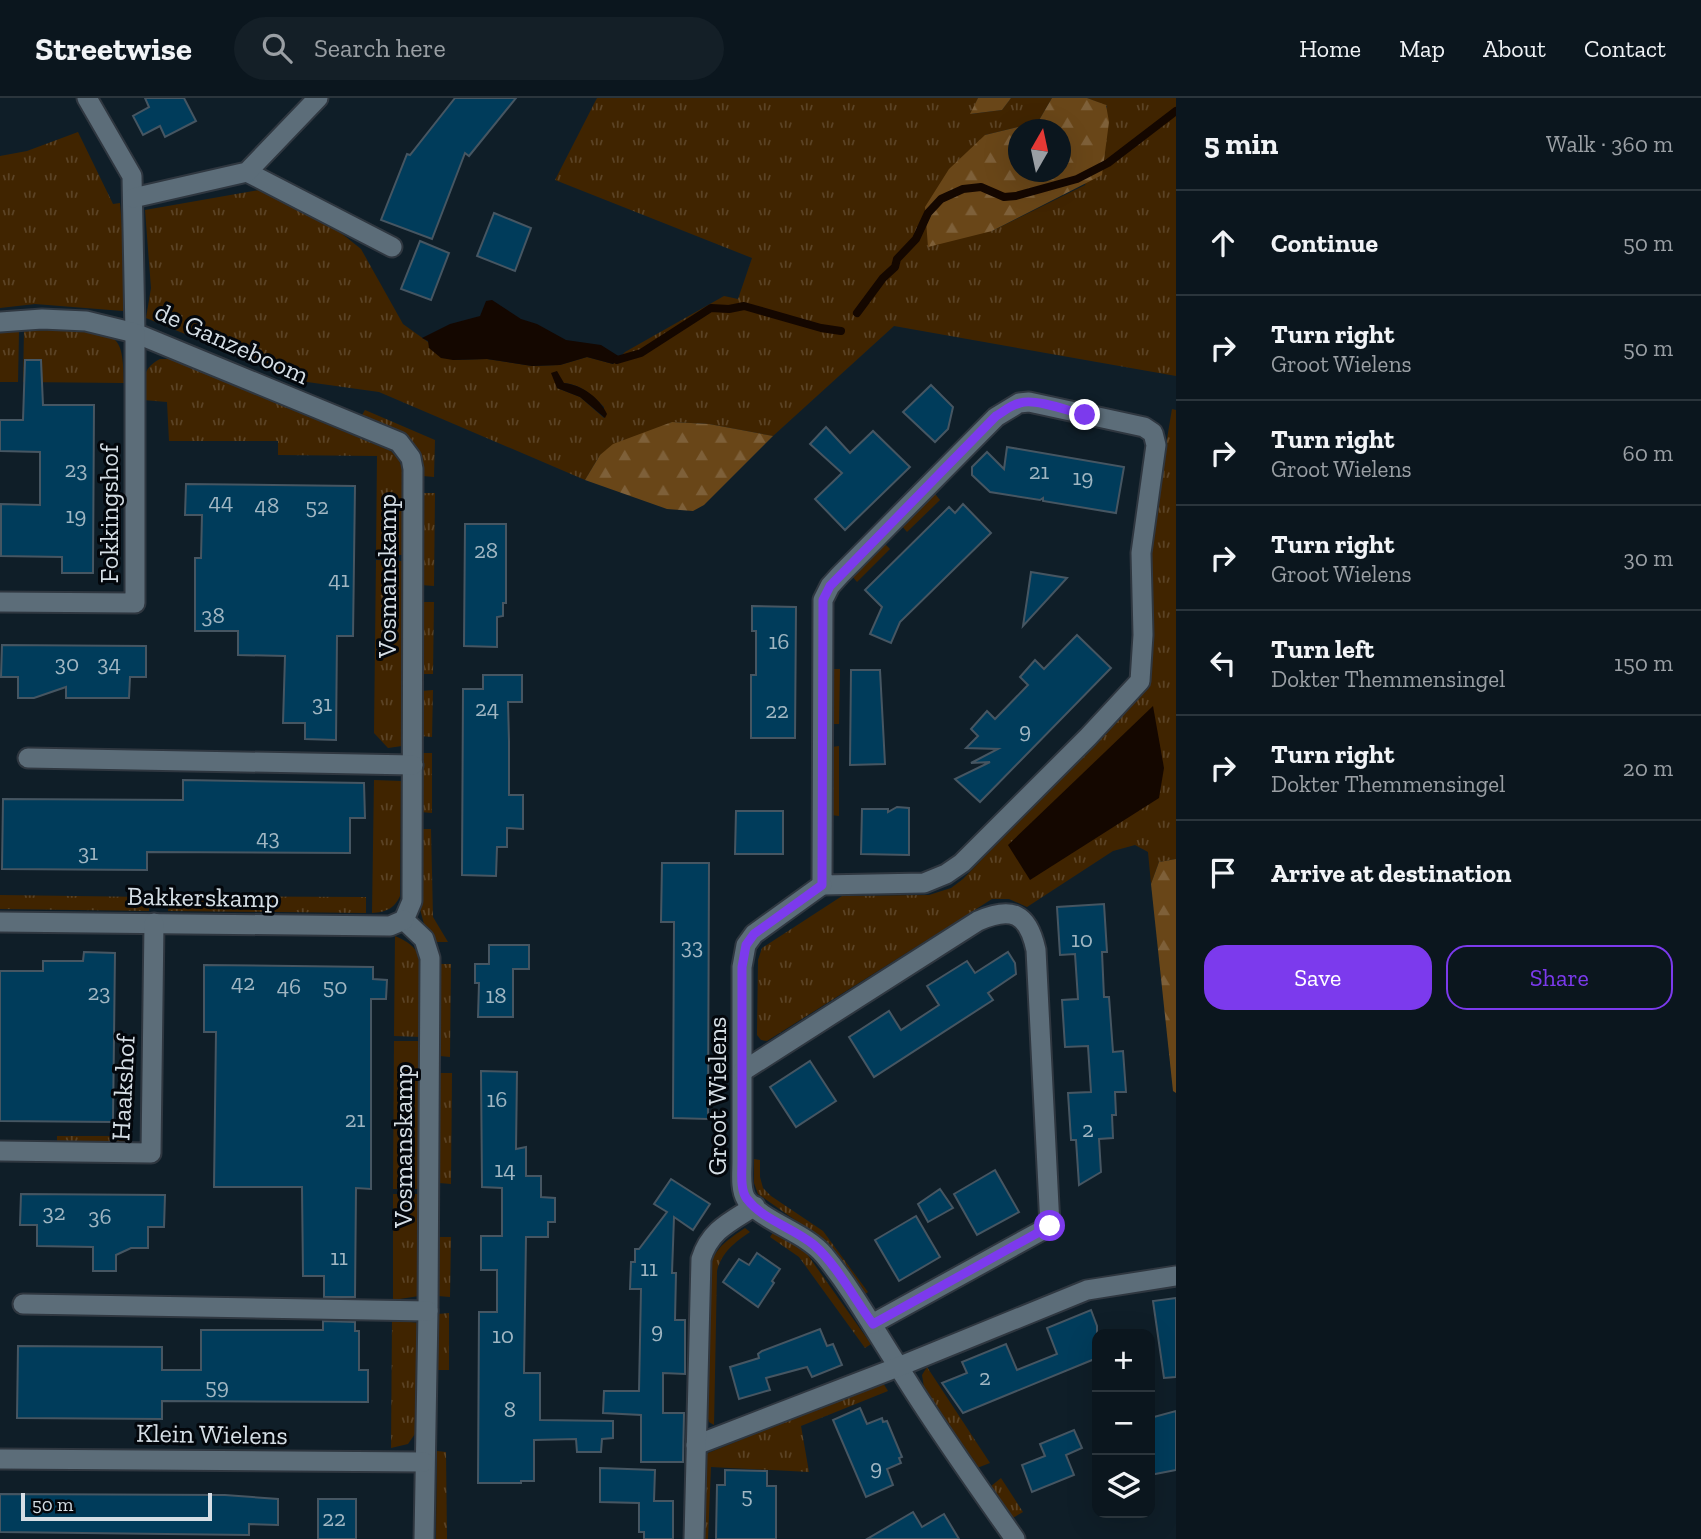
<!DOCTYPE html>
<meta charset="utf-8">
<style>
body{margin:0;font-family:"Zilla Slab",serif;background:#141f27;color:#f1f3f6}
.controls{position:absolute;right:21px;bottom:21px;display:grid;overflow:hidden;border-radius:14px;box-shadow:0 7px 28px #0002}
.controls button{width:63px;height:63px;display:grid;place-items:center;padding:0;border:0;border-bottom:2px solid #2b353c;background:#0b161e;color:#f1f3f6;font:35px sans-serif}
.compass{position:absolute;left:1008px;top:21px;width:63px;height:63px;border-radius:50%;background:#0b161e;box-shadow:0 7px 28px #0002;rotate:9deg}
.scale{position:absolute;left:21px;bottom:18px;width:191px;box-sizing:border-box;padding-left:7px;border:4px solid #d5dee5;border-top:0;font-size:19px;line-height:24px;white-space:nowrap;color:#d5dee5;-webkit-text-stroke:5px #03070c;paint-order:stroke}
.stop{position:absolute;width:21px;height:21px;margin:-16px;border:5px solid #7c3aed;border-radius:50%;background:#fff}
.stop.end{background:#7c3aed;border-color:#fff;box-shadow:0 2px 7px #0008}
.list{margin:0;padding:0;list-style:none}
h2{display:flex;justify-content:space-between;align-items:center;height:91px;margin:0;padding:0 28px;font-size:30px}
h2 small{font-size:23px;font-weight:400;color:#9a9fa4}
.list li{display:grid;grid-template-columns:46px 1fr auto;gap:21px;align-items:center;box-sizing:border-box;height:105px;padding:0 28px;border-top:2px solid #2b353c}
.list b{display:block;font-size:26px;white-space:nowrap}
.list p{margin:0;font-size:23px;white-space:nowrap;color:#9a9fa4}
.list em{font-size:23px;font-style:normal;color:#9a9fa4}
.actions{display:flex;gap:14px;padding:21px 28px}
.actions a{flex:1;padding:16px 0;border:2px solid #7c3aed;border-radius:21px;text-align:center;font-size:24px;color:#7c3aed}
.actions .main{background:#7c3aed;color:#fff}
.icon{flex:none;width:38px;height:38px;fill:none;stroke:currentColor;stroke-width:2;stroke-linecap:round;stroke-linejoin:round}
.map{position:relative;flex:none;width:1176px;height:1441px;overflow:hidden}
header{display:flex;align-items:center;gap:42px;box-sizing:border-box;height:98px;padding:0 35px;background:#0b161e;border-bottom:2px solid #2b353c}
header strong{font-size:33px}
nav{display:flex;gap:38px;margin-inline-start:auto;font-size:24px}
.search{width:490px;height:63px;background:#141f27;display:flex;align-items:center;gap:18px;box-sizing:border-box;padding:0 24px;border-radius:38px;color:#9a9fa4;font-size:26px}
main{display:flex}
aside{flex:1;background:#0b161e}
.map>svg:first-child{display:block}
.grass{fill:url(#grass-tufts);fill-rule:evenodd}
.forest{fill:url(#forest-firs);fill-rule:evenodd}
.water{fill:#140700}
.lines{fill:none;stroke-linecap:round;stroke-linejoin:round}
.stream{stroke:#140700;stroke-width:8}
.building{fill:#003c5b;stroke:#465662;stroke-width:2}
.minor-casing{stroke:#2f3740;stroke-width:23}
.minor{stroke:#5c6d79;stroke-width:19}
.route{stroke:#7c3aed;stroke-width:9}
.labels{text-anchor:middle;stroke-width:6;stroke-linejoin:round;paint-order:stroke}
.number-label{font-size:23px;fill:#a0b6c2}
.street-label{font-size:26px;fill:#d5dee5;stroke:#03070c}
</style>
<header>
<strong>Streetwise</strong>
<div class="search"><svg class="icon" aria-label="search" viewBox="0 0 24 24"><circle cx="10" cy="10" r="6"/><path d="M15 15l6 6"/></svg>Search here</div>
<nav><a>Home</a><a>Map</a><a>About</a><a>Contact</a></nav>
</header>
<main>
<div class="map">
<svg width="1176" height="1441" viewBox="0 0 1176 1441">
<defs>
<pattern id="grass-tufts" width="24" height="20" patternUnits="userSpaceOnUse" patternTransform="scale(1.75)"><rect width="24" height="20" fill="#402400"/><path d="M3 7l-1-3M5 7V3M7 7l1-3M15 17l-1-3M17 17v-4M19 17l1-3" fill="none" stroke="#5b4325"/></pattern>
<pattern id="forest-firs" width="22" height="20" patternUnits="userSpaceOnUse" patternTransform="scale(1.75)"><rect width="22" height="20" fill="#694618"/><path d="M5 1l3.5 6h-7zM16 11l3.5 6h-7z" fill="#7e6039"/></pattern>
</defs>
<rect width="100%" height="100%" fill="#0f1e28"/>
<!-- grass -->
<g class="grass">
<path d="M597,0H978L971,16L1002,12L1011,0H1052L1038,24L985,37L992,133L1085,87L1107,8L1087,0H1176V278L894,228L773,338L709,326L672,324L600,357L585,382L379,294L300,283L146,220L151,190L145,112L259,92L336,131L361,151L403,226L453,262L487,261L532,268L560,267L587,259L613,266L625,254L724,198L738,201L752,160L555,82ZM564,285C582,287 591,296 604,309V320L580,299L557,290Z"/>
<polygon points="78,34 113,106 120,105 125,165 123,213 35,206 0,210 0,58 27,53"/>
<path d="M65,232C115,238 123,230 124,285L23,284L24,233Z"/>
<polygon points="19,233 18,284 0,284 0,235"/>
<path d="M160,261H170L391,353L399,362L403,373V457H376L377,358L278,357V343H169L167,304L143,302C143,283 142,270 160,261Z"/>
<polygon points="1172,311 1176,312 1176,761 1159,764 1151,786 1148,754 1135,747 1113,753 1027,809 1009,801 992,801 767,943 761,942 757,937 758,862 762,850 842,798 929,797 951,790 963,781 1150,587 1151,436"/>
<path d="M365,312L435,342L434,379L423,378C422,336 395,334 361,319Z"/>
<polygon points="422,395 435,395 434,488 421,487"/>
<polygon points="935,396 940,402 907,434 902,428"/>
<polygon points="885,446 890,451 857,484 852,478"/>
<polygon points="376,462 403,463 402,648 388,650 374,635"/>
<polygon points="421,504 434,504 433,576 421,576"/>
<polygon points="832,571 840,571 839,626 832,626"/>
<polygon points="433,592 432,639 421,638 421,593"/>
<polygon points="839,648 839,718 831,717 832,649"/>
<polygon points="421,655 432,655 432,715 420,714"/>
<path d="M374,682L401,683L400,798C394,811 386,814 372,815Z"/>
<polygon points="420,731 431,731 433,819 448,844 437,844 424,826 420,811"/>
<polygon points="0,797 149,799 149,813 0,811"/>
<polygon points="168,798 366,799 366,815 168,813"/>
<path d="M395,838C404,842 412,846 417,854C428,871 422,918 421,939L394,938Z"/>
<polygon points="441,866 451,866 450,959 440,958"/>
<polygon points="394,943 421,943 420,1091 393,1091"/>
<polygon points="440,975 452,975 451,1086 439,1085"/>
<rect x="57" y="1038" width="70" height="8"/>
<polygon points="754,1061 760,1062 760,1079 763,1090 771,1098 823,1133 868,1194 863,1198 819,1139 758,1096 754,1085"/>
<polygon points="393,1096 420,1096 419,1198 393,1202"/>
<path d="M745,1130L750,1134C734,1145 722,1154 717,1173L714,1327L709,1324L707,1317L710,1167C717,1148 729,1141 745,1130Z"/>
<polygon points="774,1133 807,1156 871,1246 865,1250 799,1159 770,1139"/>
<polygon points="439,1139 451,1139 450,1199 438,1198"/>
<polygon points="449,1215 449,1272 437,1272 438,1216"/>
<polygon points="392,1222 419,1225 417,1333 408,1346 391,1350"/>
<polygon points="927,1269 990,1365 977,1370 924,1289 922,1277"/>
<polygon points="883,1285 888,1293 801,1328 809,1374 711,1369 708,1441 702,1441 705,1360 708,1355"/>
<polygon points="437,1353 446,1354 447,1441 436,1441"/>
<polygon points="1001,1380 1023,1414 1011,1421 990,1389"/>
</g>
<!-- forest -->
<g class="forest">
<polygon points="978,0 1011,0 1002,12 970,16"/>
<path d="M1052,0H1087L1106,7L1109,24L1102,77L992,133L928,149L925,109L949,71L985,37L1038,24ZM1018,32H1060V74H1018Z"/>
<polygon points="672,324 709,326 773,338 704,407 693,413 667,411 585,382 600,357 613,346"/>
<polygon points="1176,761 1176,995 1173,993 1151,786 1159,764"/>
</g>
<!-- water -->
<g class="water">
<polygon points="492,202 521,221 537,226 566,242 601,247 620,259 613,266 587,259 560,267 532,268 487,261 453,262 441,260 429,250 428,243 422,240 450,226 480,218 486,203"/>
<path d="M557,273L564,285C582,287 599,299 607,316L605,320L580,299L557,290L551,275Z"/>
<polygon points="1153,608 1164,670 1159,700 1030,782 1008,747"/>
</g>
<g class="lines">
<!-- stream -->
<g class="stream">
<polyline points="857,215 883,180 895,169 897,161 916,141 928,115 941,101 963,91 981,89 1004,99 1016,98 1077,81 1108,65 1176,13"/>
<polyline points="617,262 641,255 711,210 729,211 744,208 821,230 841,233"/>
</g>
</g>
<!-- building -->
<g class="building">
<polygon points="145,0 184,0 196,23 165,39 160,28 143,37 133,18 149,9"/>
<polygon points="455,0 516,0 469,58 465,55 432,141 381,122 407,56 410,57"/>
<polygon points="494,115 531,130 515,173 477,158"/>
<polygon points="420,143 449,155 431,202 401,191"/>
<polygon points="25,262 41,262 43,307 94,307 93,475 62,475 62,459 1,458 1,406 40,407 40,354 0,353 0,322 23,322"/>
<polygon points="931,287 953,309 948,331 935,344 903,314"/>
<polygon points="826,329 850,355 873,333 910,369 845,432 815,401 842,375 810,346"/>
<polygon points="1007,349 1124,369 1116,415 1043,403 1043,400 1040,402 990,394 972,377 972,369 987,354 1004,371"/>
<polygon points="186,386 355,388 353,538 337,538 336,642 305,641 305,625 283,625 285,558 238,557 238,533 195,533 195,460 201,460 202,417 185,417"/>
<polygon points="963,406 991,435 900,524 891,545 870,536 882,509 865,492 949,409 955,415"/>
<polygon points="465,426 506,426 506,505 503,505 503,518 497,519 497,549 464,548"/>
<polygon points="1031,474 1067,480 1023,528 1028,495"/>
<polygon points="752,508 796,509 795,640 751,640 751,577 756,577 756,533 752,533"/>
<polygon points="1077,537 1111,570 980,704 955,681 990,664 971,665 998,651 966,650 978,638 971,631 987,613 995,621 1028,587 1020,579 1035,562 1044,571"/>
<polygon points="2,547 146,548 146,579 130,579 129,600 66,600 66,589 34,600 18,600 18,579 1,579"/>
<polygon points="851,572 880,572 885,666 850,667"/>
<polygon points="483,577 522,577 522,604 508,604 509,643 509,697 523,697 523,731 507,730 507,749 497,749 496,778 462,777 463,591 483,591"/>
<polygon points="183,682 364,685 365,720 350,720 350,755 147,754 147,772 2,771 3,701 183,702"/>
<polygon points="897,709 909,710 909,757 861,756 862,711 888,711 888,714"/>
<polygon points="736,713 783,713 783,756 735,756"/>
<polygon points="662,765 709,765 708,1021 673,1020 674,824 661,824"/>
<polygon points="1104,806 1107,854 1102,854 1104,899 1109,899 1113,954 1123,953 1126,994 1115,994 1116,1017 1112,1017 1113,1040 1099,1041 1101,1074 1079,1087 1076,1042 1071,1042 1068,995 1091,994 1088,948 1065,949 1062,902 1078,901 1075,856 1060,857 1057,809"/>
<polygon points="489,847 529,847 529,871 513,871 513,919 478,919 479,885 475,885 475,866 489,866"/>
<polygon points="84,854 115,855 113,1024 0,1023 0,873 43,873 43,863 83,863"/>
<polygon points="1008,854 1015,865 1016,876 988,895 993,902 874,979 849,939 889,913 901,932 939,907 927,888 967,863 975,875"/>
<polygon points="204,867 373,869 373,881 387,882 386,901 371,901 371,1091 356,1090 355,1199 324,1199 324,1178 303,1178 302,1089 214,1089 216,934 204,934"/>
<polygon points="810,963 836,1003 796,1029 770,989"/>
<polygon points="481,973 517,974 516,1051 526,1049 526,1078 541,1078 541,1099 555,1100 555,1124 548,1124 548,1139 526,1139 524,1275 540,1275 540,1322 613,1323 613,1340 602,1341 601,1354 577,1354 576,1341 534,1342 534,1383 521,1383 521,1385 478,1385 479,1214 497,1214 497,1172 481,1172 481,1138 502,1138 502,1090 482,1089"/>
<polygon points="995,1072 1019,1114 977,1137 954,1096"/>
<polygon points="671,1081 710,1106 693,1132 674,1119 672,1175 676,1175 675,1222 685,1222 685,1276 663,1275 663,1315 684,1315 683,1364 641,1364 641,1317 603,1315 604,1293 639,1293 641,1191 630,1191 631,1164 635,1164 635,1151 639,1151 667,1114 654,1106"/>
<polygon points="940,1091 953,1110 928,1124 918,1106"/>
<polygon points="21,1096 165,1097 164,1129 148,1129 148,1150 131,1150 116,1157 116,1173 93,1173 93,1149 37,1148 37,1127 20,1127"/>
<polygon points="916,1118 940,1159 899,1183 875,1142"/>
<polygon points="757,1155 780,1171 772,1183 774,1185 758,1209 723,1184 739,1161 749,1167"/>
<polygon points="1176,1200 1176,1279 1164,1280 1153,1203"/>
<polygon points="1091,1212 1097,1228 1097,1260 963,1315 942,1285 967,1275 962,1264 1006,1246 1017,1272 1057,1256 1047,1230"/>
<polygon points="323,1223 355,1224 355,1233 359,1233 359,1272 368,1272 368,1304 162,1303 162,1321 17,1320 18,1248 162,1249 162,1272 201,1272 201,1232 323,1232"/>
<polygon points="820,1231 827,1248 833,1246 842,1267 812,1279 807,1269 766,1280 770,1292 739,1301 730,1269 759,1260 758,1256 762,1253"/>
<polygon points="860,1310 867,1326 882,1320 883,1324 887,1323 902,1359 899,1360 901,1365 887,1371 893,1387 866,1399 833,1322"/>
<polygon points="1176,1313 1176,1372 1150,1377 1150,1320"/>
<polygon points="1074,1332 1082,1350 1066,1357 1074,1377 1032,1394 1022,1367 1045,1358 1040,1346"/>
<polygon points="600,1370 655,1372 654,1403 673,1403 673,1441 644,1441 644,1434 639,1434 639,1405 600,1404"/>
<polygon points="725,1372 767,1373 767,1388 776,1388 776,1441 716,1441 717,1387 725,1387"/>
<polygon points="0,1396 225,1397 278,1401 278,1427 249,1426 249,1437 0,1434"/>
<rect x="318" y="1401" width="38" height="40"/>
<polygon points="913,1414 922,1429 944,1416 959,1441 867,1441"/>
</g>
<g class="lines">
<!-- minor casing -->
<g class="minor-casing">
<g id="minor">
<polyline points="87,0 132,78 135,235 399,344 411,360 413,371 412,803 404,822 424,841 430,860 428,1213 424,1441"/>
<polyline points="247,74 392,149"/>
<polyline points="133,100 247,74 318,0"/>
<polyline points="0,224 42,221 86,223 135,235 135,505 0,504"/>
<polygon points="1029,304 1144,329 1153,335 1156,347 1141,455 1143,537 1140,583 1088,639 962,765 946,776 924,785 822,787 823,502 830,488 840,477 996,319 1019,305"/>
<polyline points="28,660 413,667"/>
<path d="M822,787L754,836L746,847L742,869V1064C742,1075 740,1091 746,1101C763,1124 805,1134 824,1157C852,1191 874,1231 898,1268C934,1327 975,1384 1015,1441"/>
<polyline points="0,824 390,828 404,822"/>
<path d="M743,973L978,823C1012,808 1028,815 1036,852L1050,1128L872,1226"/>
<polyline points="0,1053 151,1055 154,825"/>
<polyline points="23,1206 428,1213"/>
<polyline points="696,1347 898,1269 1087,1192 1176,1178"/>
<polyline points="0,1361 424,1364"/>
<path d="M694,1441L701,1161C710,1132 730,1124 755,1108"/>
</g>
</g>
<!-- minor -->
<use href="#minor" class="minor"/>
</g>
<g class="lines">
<!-- route -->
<path class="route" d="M1050,1128L873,1226C855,1202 837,1167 814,1147C794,1130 763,1122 747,1101C740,1092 742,1075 742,1064V869L746,847L754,836L822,787L823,502L830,488L996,318C1003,314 1011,307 1020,305C1035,300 1069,313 1085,317"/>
</g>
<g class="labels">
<!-- number labels -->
<g class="number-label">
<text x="76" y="379">23</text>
<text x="1039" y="381">21</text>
<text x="1083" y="387">19</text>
<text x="221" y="411">44</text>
<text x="267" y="415">48</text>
<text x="317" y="416">52</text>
<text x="76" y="425">19</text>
<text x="486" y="460">28</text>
<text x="339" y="489">41</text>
<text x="213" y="525">38</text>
<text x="779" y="551">16</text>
<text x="67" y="573">30</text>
<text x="109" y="573">34</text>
<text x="322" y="613">31</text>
<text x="487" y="618">24</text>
<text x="777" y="620">22</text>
<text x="1025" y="640">9</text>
<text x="268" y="747">43</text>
<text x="88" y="762">31</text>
<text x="1082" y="849">10</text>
<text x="692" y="856">33</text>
<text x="243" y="892">42</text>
<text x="289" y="896">46</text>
<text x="335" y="896">50</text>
<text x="99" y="902">23</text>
<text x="496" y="905">18</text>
<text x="497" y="1009">16</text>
<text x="355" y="1029">21</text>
<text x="1088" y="1039">2</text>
<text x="505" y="1079">14</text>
<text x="54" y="1122">32</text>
<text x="100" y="1126">36</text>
<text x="339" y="1167">11</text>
<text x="649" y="1178">11</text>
<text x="657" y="1240">9</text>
<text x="503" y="1245">10</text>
<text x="985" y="1287">2</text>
<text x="217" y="1296">59</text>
<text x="510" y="1319">8</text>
<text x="876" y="1377">9</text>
<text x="747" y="1405">5</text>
<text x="334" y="1428">22</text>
</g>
<!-- street labels -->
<g class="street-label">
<text transform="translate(232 245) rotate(24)" y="9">de Ganzeboom</text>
<text transform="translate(109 416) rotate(-90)" y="9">Fokkingshof</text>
<text transform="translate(387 478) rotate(-90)" y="9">Vosmanskamp</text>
<text transform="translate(203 799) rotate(1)" y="9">Bakkerskamp</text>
<text transform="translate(123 990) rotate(-87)" y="9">Haakshof</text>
<text transform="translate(717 998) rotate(-90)" y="9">Groot Wielens</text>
<text transform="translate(403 1048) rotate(-90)" y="9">Vosmanskamp</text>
<text transform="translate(212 1336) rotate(1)" y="9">Klein Wielens</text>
</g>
</g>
</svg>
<div class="controls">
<button>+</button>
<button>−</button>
<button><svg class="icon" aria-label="layers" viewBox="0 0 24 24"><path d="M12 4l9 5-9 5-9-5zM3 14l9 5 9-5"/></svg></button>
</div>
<svg class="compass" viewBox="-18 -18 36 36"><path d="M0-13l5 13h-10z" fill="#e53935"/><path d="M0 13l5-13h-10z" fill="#9a9fa4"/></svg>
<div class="scale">50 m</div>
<div class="stop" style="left:1050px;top:1128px"></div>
<div class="stop end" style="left:1085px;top:317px"></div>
</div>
<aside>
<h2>5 min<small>Walk · 360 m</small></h2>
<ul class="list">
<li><svg class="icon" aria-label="ahead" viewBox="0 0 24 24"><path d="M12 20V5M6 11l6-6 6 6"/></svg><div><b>Continue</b></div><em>50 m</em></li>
<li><svg class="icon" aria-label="right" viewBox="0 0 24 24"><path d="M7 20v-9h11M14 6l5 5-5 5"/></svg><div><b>Turn right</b><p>Groot Wielens</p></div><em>50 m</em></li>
<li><svg class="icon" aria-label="right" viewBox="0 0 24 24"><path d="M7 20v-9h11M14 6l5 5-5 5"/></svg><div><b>Turn right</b><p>Groot Wielens</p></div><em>60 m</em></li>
<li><svg class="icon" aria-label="right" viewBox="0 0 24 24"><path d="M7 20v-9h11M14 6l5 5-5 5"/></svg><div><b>Turn right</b><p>Groot Wielens</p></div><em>30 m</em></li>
<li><svg class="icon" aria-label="left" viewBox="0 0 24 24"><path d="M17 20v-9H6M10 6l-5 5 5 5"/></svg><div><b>Turn left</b><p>Dokter Themmensingel</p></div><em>150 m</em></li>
<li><svg class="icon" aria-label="right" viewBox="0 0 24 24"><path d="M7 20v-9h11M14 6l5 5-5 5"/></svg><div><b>Turn right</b><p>Dokter Themmensingel</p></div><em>20 m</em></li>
<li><svg class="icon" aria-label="arrive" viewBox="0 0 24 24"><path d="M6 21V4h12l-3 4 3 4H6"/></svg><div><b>Arrive at destination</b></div></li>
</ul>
<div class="actions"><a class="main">Save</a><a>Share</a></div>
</aside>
</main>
